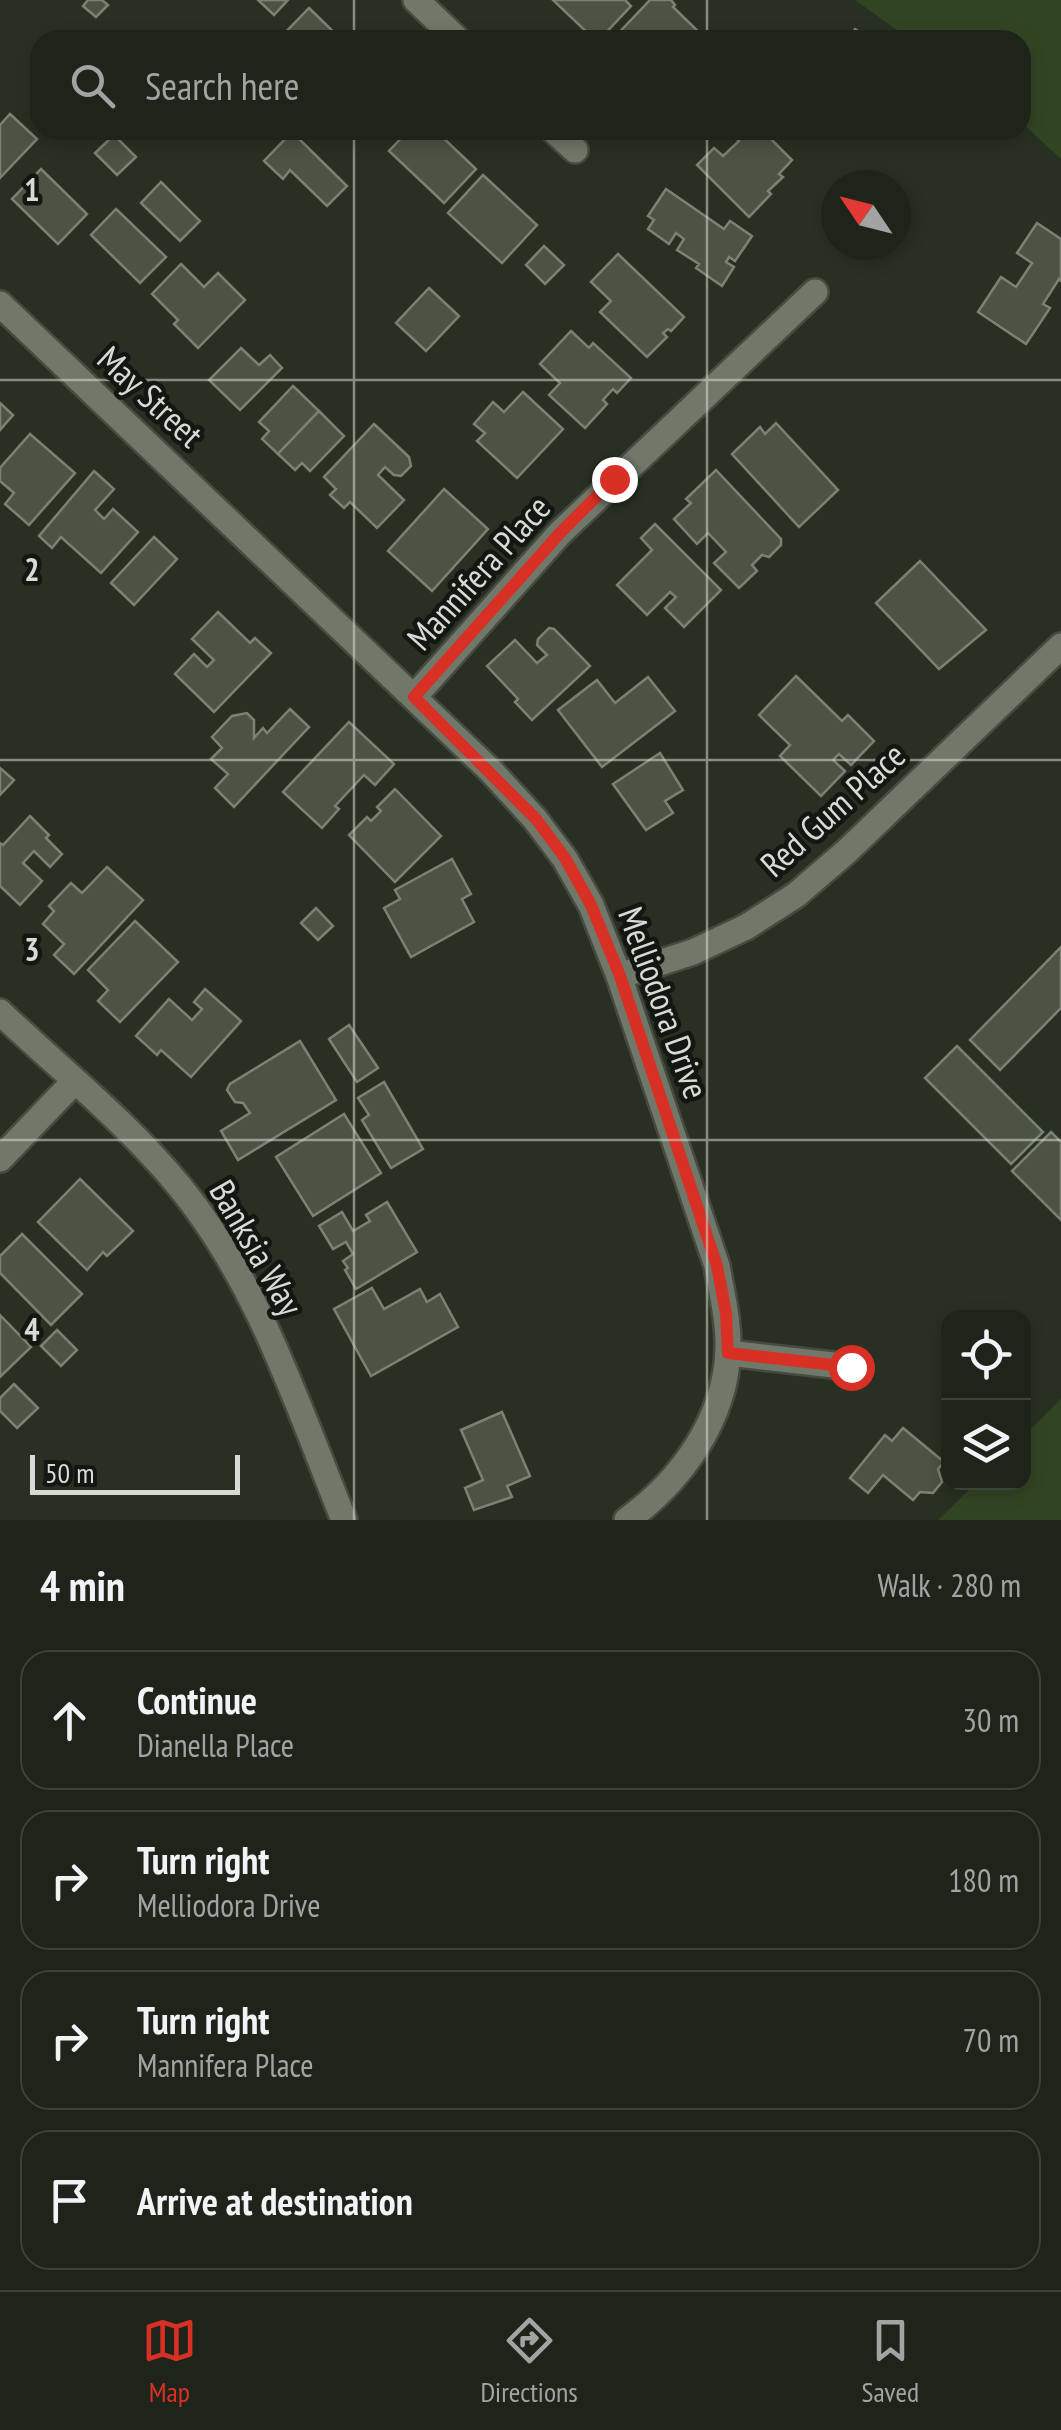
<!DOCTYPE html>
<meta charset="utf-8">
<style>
body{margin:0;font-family:"PT Sans Narrow",sans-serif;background:#262c23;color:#f1f3f6}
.controls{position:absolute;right:30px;bottom:30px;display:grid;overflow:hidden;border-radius:20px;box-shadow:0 5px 15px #0003}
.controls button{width:90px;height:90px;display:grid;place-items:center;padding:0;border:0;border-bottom:2px solid #3c4139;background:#1e241a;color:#f1f3f6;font:50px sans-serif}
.compass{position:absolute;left:821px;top:170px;width:90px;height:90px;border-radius:50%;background:#1e241a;box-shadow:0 5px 15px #0003;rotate:305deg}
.scale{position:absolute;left:30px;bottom:25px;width:210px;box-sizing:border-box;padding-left:10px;border:5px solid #d6dbd3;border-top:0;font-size:28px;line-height:35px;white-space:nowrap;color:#d6dbd3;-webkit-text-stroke:8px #131711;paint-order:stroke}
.stop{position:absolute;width:30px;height:30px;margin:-22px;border:8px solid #d93025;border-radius:50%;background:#fff}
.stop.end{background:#d93025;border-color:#fff;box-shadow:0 2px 10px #0008}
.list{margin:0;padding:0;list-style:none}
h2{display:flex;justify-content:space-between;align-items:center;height:130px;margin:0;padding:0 40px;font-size:42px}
h2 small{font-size:32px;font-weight:400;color:#a1a4a2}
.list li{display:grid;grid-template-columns:65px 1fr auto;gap:30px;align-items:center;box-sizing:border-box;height:140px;margin:0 20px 20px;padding:0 20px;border:2px solid #3c4139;border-radius:30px}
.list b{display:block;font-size:38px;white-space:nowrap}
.list p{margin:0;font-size:32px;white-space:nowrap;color:#a1a4a2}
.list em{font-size:32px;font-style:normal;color:#a1a4a2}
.icon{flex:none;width:55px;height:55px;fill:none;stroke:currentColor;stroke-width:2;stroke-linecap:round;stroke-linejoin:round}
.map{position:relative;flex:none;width:1061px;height:1520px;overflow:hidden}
.search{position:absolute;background:#1e241a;box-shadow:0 5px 15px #0003;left:30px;right:30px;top:30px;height:110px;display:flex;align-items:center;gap:25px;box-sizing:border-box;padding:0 35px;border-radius:30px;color:#a1a4a2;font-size:38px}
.sheet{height:770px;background:#1e241a}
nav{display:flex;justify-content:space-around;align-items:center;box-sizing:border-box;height:140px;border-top:2px solid #3c4139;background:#1e241a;font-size:28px;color:#a1a4a2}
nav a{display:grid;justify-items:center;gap:5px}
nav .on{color:#d93025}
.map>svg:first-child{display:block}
.green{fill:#324523}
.building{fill:#4b5345;stroke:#7a8373;stroke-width:2.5}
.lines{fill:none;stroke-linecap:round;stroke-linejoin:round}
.street-casing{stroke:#444b40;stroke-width:30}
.street{stroke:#6f7869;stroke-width:25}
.route{stroke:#d93025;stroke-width:12}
.grid{fill:none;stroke:#d6dbd3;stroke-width:2.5;stroke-opacity:0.55}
.labels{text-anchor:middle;stroke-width:9;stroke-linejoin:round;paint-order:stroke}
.street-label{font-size:35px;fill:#d6dbd3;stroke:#131711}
.grid-label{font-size:32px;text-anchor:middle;font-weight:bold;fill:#d6dbd3;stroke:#131711;stroke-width:9;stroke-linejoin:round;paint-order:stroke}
</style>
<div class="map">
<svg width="1061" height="1520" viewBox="0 0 1061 1520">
<rect width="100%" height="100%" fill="#283023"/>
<!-- green -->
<g class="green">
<polygon points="855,0 1061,0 1061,159 1021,122 1021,40 911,40"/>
<polygon points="1061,1399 1061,1520 938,1520 976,1483 1024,1482 1024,1436"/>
</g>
<!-- building -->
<g class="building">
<polygon points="88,0 102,0 108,5 96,17 83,6"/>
<polygon points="258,0 288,0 274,15"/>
<polygon points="553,0 625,0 631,6 599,40 595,40"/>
<polygon points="650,0 671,0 675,5 673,7 707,40 612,40"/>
<polygon points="309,8 342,40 287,40 282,36"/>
<polygon points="855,29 872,40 838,40 843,32 851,36"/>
<polygon points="10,114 37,139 0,178 0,125"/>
<polygon points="409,130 435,130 476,169 444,203 389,151"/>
<polygon points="728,130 762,130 792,160 779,174 783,177 768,191 771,194 749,217 697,165 714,148 723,156 739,141"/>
<polygon points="292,132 347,186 327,206 290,170 283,179 264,161"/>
<polygon points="114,135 136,157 117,175 95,153"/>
<polygon points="41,169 87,214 58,244 12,199"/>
<polygon points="483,175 537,225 502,263 448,213"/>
<polygon points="161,182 200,221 180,241 141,203"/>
<polygon points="666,189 724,229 730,221 752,236 735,261 729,257 726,262 734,267 722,286 696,268 699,264 677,250 684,239 676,233 669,244 648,229 654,220 648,216"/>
<polygon points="116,209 166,257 140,283 91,235"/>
<polygon points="1037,223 1061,239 1061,281 1059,279 1043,304 1050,308 1026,344 978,312 1001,277 1016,287 1032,263 1017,253"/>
<polygon points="544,246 564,265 545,284 526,265"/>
<polygon points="618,254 684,317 671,331 668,329 663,333 667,337 647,357 600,312 611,301 591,282"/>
<polygon points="181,264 204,287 218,273 245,300 198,348 174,324 178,320 152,294"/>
<polygon points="429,288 459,316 426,351 396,323"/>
<polygon points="571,331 589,348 593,343 631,378 617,393 613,389 603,400 607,404 585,428 549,395 560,383 540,364"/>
<polygon points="241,348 259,365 270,355 282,368 240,410 209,380"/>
<polygon points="293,386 319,411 278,454 262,439 269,431 259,422"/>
<polygon points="523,392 563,429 517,478 477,441 485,433 474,424 493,402 504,412"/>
<polygon points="0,403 13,415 0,430"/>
<polygon points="319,411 344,436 310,471 302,463 295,470 278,454"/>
<polygon points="776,423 838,490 799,527 732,454 760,427 765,434"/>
<polygon points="374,424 409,457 411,466 401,476 394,475 385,467 378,475 404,500 377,528 350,502 344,508 330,495 336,489 324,477"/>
<polygon points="30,434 75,473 29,525 5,504 14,493 0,481 0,468"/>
<polygon points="716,470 781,539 781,545 769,557 762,555 752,565 757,571 739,588 714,563 726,552 708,533 697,544 674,519 691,503 686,499"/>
<polygon points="94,471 114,489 95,510 104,519 113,509 138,532 101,573 61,537 52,548 39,536"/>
<polygon points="444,489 488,529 432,591 388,551"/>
<polygon points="655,524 721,590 684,627 665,608 676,597 670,592 647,615 617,585 652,550 641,538"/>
<polygon points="154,537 177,559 134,605 111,583"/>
<polygon points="920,561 986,630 939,669 876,603"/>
<polygon points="218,612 250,643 255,638 271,653 214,712 175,674 194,654 207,667 214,660 192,639"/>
<polygon points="549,628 554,629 590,666 532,720 515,702 518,699 487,666 515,640 537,663 547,655 537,645 538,639"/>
<polygon points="796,676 842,721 848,715 874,741 851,765 839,754 833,760 845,771 821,796 780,756 790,745 759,715"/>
<polygon points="648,677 675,711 602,767 558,710 597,680 615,703"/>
<polygon points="290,709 309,727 234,807 215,788 228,774 211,759 222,748 212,737 232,716 247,713 254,720 254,738 263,728 267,733"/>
<polygon points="349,722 394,764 375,785 364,775 335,806 339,809 322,828 283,792"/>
<polygon points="660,753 683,790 665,801 673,813 646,830 613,784"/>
<polygon points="0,768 14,780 0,795"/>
<polygon points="395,789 441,836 395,882 349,835 367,817 371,821 381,811 377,807"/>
<polygon points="30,816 49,835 46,838 62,854 50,867 34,851 23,863 42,881 20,905 0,886 0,843 3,845"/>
<polygon points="452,859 471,894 462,899 474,922 411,957 384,908 400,899 395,890"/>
<polygon points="107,867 143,900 74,974 54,955 64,944 43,924 54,911 49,906 71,883 82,893"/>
<polygon points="316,908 333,926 318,940 301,923"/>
<polygon points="135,921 178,962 120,1022 98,1001 108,990 88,970"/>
<polygon points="1061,947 1061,1008 1000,1070 970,1040"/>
<polygon points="205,989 241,1021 191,1077 161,1050 157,1055 136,1036 169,999 192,1020 202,1009 194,1002"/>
<polygon points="349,1025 378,1068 357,1082 329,1039"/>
<polygon points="300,1041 336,1100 238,1160 221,1131 250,1113 243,1103 235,1102 227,1090 230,1084"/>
<polygon points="957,1046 1043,1132 1011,1164 925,1078"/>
<polygon points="384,1082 423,1149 391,1168 362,1120 369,1115 358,1098"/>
<polygon points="344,1114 381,1173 313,1216 276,1157"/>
<polygon points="1051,1132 1061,1142 1061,1220 1012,1171"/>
<polygon points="80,1179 133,1231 107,1256 103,1252 87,1270 38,1222"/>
<polygon points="387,1202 417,1252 356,1289 345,1270 348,1268 343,1261 353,1254 346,1242 333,1249 319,1226 342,1212 353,1231 370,1221 366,1215"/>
<polygon points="22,1234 82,1294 51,1325 0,1273 0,1256"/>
<polygon points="372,1288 384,1309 420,1289 427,1302 440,1294 458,1327 371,1376 334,1309"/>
<polygon points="0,1315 31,1347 0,1377"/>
<polygon points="57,1330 77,1350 61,1366 41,1346"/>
<polygon points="14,1384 38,1408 17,1428 0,1411 0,1398"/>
<polygon points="502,1412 530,1476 507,1486 512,1497 474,1510 465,1488 483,1480 461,1430"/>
<polygon points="903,1428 944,1462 938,1469 942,1482 933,1493 920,1492 913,1500 883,1475 868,1493 850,1478 885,1435 892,1441"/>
</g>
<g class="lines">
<!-- street casing -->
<g class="street-casing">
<g id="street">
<polyline points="416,0 458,40"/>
<polyline points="553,130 575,150"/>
<path d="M0,304L492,772L535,819L565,859L591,905L619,976L717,1266C722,1294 729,1322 728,1351C725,1420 681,1481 627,1520"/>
<polyline points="414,697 560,533 815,292"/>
<polyline points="619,976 693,952 746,927 796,895 846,852 1061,646"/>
<path d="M0,1012C60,1069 128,1123 180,1187C258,1282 298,1407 344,1520"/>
<polyline points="0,1159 73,1083"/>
<polyline points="728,1353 851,1367"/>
</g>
</g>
<!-- street -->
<use href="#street" class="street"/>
</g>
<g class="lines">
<!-- route -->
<polyline class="route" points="614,479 560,533 414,697 536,819 565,858 591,905 620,976 717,1266 726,1313 728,1353 851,1367"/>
</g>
<!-- grid -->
<path class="grid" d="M354,0V40M707,0V40M354,130V1520M707,130V1520M0,380H1061M0,760H1061M0,1140H1061"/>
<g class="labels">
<!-- street labels -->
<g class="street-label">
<text transform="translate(150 397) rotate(43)" y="12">May Street</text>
<text transform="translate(479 573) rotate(-48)" y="12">Mannifera Place</text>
<text transform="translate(833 810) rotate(-42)" y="12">Red Gum Place</text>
<text transform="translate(663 1003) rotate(70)" y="12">Melliodora Drive</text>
<text transform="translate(256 1248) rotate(60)" y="12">Banksia Way</text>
</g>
</g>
<g class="grid-label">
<text x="32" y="201">1</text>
<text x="32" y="581">2</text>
<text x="32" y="961">3</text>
<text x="32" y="1341">4</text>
</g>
</svg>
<div class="controls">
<button><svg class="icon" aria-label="locate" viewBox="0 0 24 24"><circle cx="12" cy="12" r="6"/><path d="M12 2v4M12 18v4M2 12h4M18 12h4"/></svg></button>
<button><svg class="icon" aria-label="layers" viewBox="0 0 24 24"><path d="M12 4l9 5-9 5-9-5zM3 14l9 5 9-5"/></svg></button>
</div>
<svg class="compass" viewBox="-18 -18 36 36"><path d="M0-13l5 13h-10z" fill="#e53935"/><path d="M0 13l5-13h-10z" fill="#a1a4a2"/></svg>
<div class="scale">50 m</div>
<div class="stop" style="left:851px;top:1367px"></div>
<div class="stop end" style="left:614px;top:479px"></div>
<div class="search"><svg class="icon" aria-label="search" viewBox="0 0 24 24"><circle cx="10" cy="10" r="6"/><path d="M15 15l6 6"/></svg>Search here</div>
</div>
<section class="sheet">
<h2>4 min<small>Walk · 280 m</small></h2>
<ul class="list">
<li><svg class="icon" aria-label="ahead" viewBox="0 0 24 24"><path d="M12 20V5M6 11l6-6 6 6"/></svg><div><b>Continue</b><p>Dianella Place</p></div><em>30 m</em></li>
<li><svg class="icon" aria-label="right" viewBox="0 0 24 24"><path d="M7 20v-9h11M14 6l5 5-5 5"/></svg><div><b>Turn right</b><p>Melliodora Drive</p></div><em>180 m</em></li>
<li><svg class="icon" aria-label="right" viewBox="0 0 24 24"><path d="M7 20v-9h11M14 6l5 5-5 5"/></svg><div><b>Turn right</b><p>Mannifera Place</p></div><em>70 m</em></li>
<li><svg class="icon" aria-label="arrive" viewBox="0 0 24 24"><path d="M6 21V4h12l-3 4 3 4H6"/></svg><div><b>Arrive at destination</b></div></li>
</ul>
</section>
<nav>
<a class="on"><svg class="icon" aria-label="map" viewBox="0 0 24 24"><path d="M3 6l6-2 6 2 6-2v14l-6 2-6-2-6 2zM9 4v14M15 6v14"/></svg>Map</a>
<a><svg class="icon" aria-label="directions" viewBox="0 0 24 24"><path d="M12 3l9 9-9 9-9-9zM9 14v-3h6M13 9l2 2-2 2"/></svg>Directions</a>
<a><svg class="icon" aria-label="saved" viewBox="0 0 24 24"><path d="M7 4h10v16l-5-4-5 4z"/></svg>Saved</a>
</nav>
